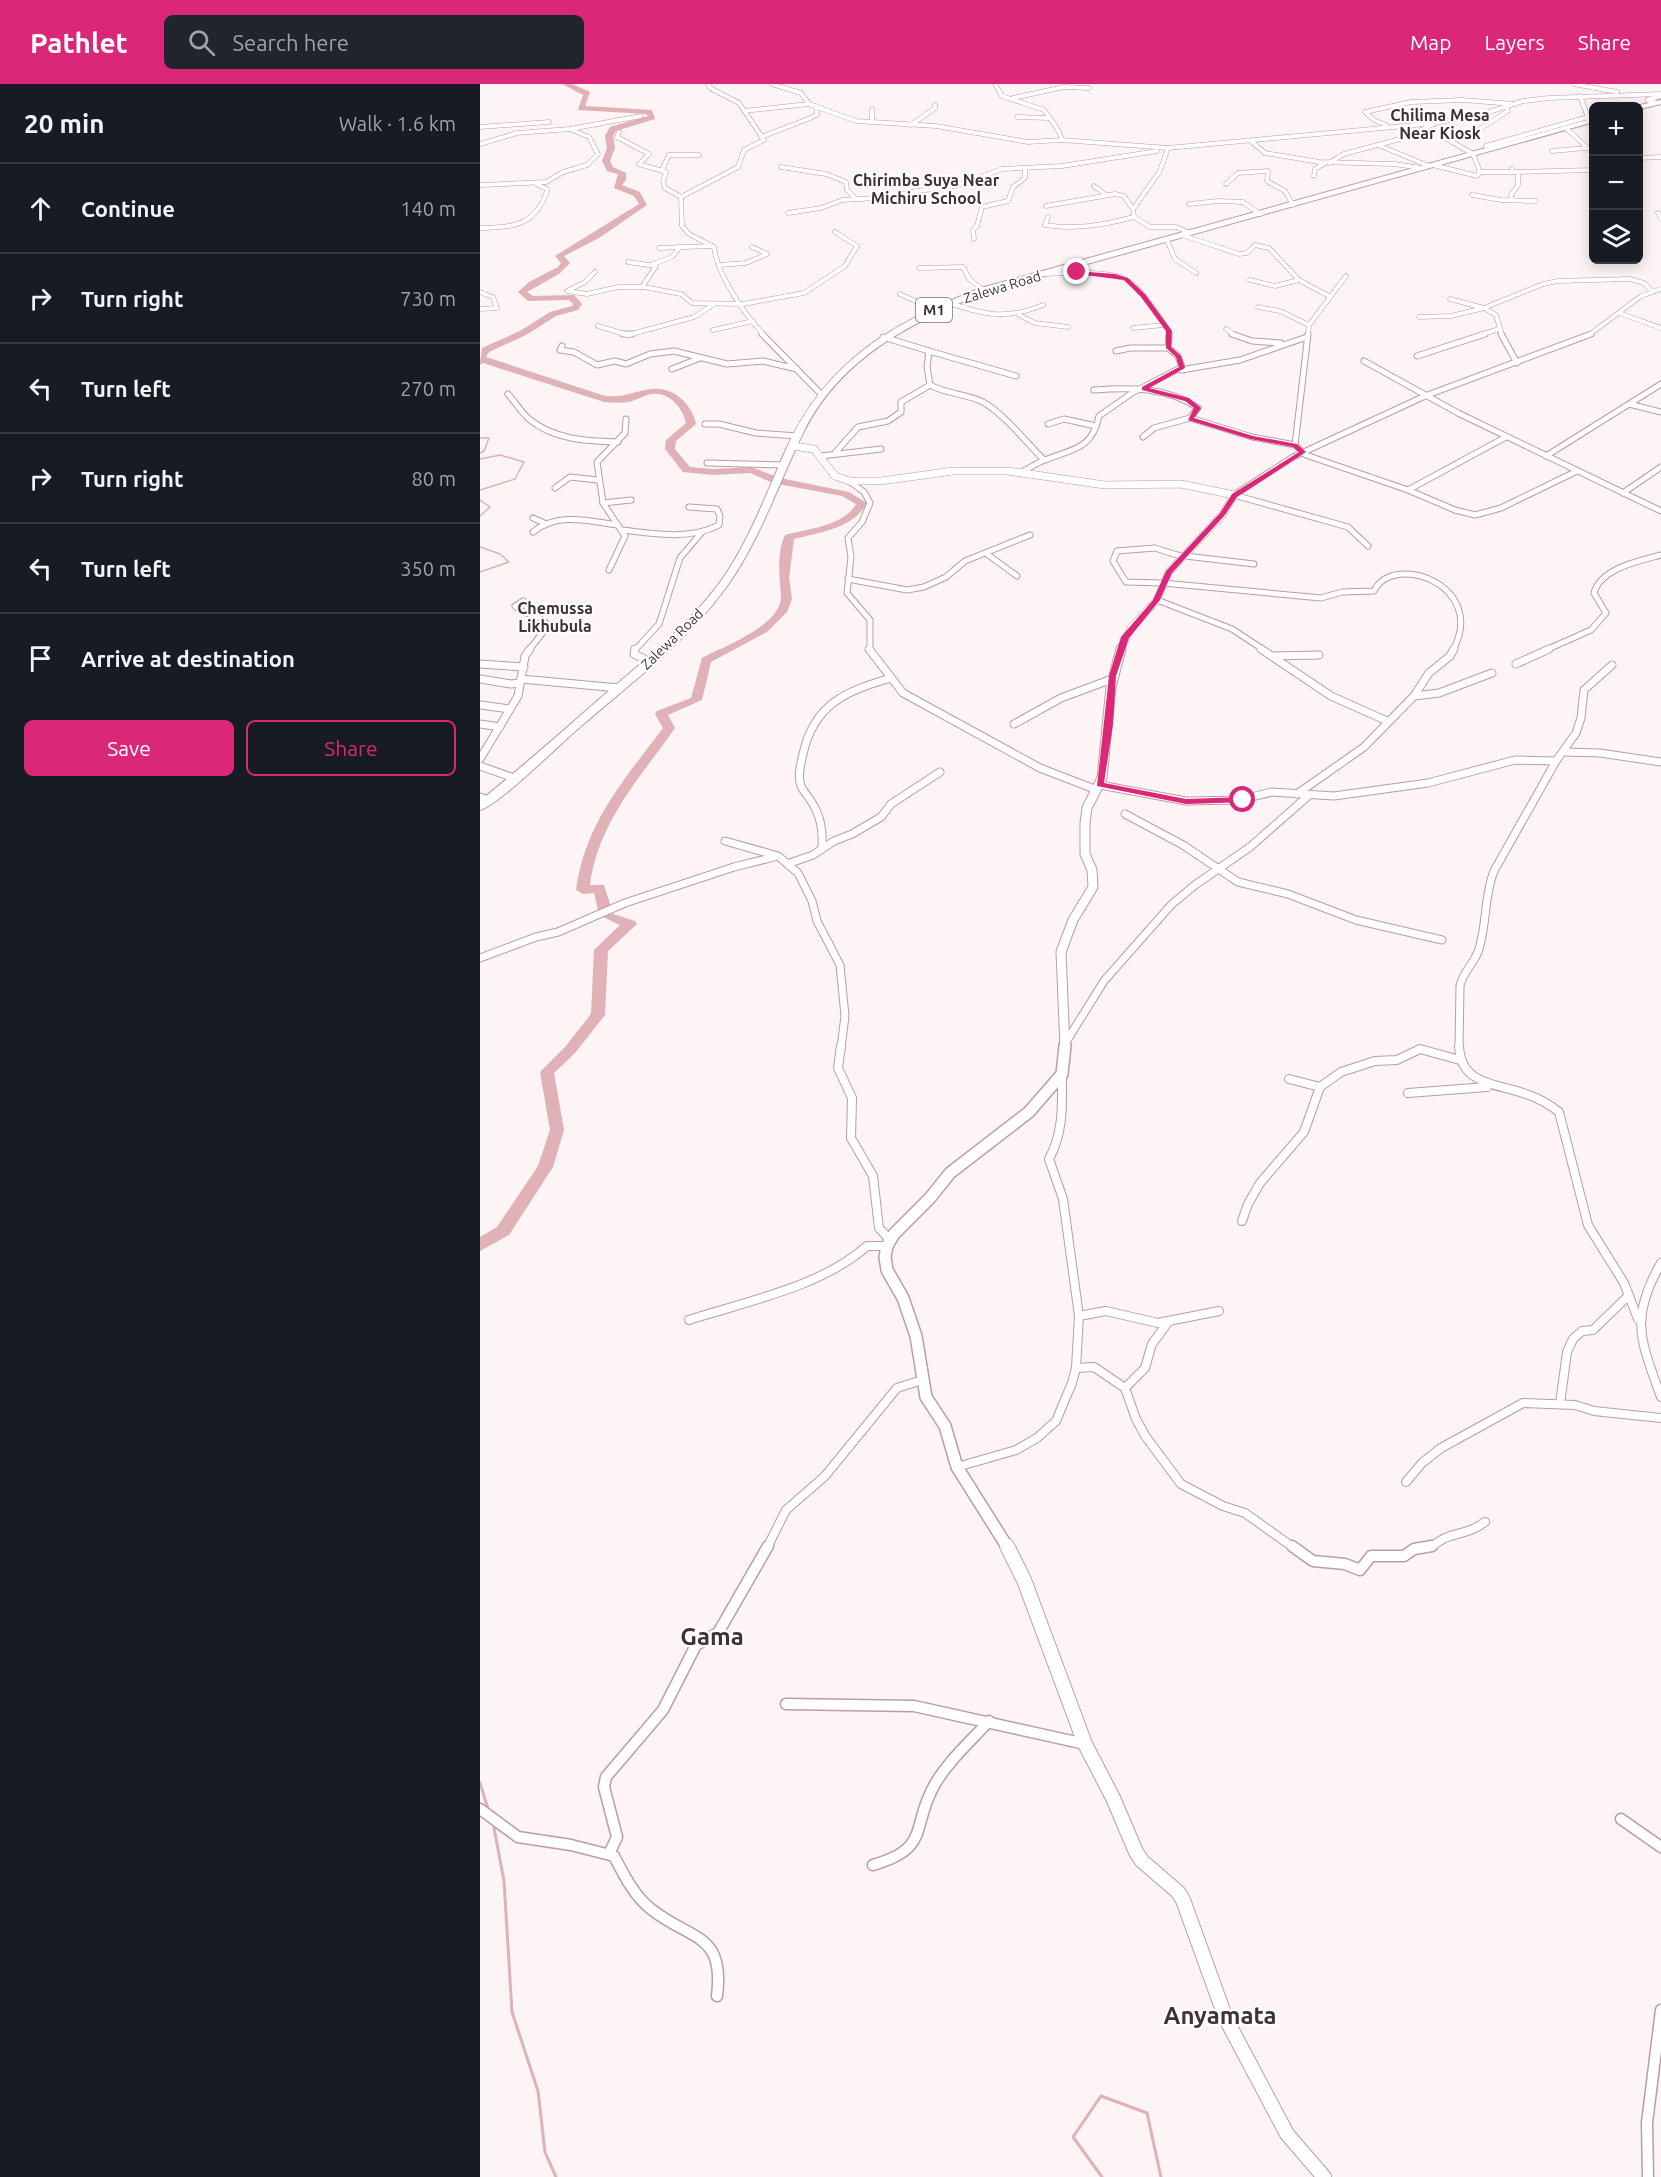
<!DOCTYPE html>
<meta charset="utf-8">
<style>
body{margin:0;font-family:Ubuntu,sans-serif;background:#20242c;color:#f1f3f6}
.controls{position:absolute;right:18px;top:18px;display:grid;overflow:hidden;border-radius:9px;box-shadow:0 3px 15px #0003}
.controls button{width:54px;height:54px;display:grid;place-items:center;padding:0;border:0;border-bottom:2px solid #363941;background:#171b24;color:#f1f3f6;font:30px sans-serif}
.stop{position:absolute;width:18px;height:18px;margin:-14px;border:4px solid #db2777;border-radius:50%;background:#fff}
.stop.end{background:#db2777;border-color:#fff;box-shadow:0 2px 6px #0008}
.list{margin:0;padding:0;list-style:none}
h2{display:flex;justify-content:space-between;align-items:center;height:78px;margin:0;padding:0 24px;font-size:26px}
h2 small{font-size:20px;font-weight:400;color:#9ea1a6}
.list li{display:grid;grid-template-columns:39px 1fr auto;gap:18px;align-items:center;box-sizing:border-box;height:90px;padding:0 24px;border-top:2px solid #363941}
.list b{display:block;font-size:22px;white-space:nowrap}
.list em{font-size:20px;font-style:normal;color:#9ea1a6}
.actions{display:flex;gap:12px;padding:18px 24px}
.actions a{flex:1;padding:14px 0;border:2px solid #db2777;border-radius:9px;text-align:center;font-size:21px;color:#db2777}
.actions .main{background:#db2777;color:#fff}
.icon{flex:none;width:33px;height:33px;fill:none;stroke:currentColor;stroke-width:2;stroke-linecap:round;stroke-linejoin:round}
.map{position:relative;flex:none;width:1181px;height:2093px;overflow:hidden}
header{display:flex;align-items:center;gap:36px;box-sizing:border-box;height:84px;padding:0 30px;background:#db2777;color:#fff}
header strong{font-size:28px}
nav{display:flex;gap:33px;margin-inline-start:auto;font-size:21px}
.search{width:420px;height:54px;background:#20242c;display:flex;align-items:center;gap:15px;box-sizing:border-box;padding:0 21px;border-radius:9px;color:#9ea1a6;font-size:22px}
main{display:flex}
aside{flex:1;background:#171b24}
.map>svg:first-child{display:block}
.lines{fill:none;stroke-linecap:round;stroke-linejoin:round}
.stream-far1{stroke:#e0b1b6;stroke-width:1.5}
.stream{stroke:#e0b1b6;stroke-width:3}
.river{fill:#e0b1b6;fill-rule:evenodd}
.street-far4-casing{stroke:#bf9c9f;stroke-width:5}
.street-far3-casing{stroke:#bf9c9f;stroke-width:7}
.street-far2-casing{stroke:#bf9c9f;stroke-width:9}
.street-far1-casing{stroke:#bf9c9f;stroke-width:10}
.street-casing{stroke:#bf9c9f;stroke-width:13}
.secondary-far3-casing{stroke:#bf9c9f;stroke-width:8}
.secondary-far2-casing{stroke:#bf9c9f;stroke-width:11}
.secondary-far1-casing{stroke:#bf9c9f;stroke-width:14}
.secondary-casing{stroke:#bf9c9f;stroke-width:16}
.highway-casing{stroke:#bf9c9f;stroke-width:2}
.street-far4{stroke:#fff;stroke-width:4}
.street-far3{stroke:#fff;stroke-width:5}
.street-far2{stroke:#fff;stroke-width:7}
.street-far1{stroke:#fff;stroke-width:8}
.street{stroke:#fff;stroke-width:10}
.secondary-far3{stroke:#fff;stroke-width:7}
.secondary-far2{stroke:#fff;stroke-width:9}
.secondary-far1{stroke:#fff;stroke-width:11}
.secondary{stroke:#fff;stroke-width:14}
.highway{fill:#fff;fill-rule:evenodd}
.route{fill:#db2777}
.labels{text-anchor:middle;stroke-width:4.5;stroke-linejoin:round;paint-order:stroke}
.far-street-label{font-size:14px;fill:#403233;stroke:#fff}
.shield{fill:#fff;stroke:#797070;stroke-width:1.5}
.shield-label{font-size:15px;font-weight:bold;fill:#403233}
.far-quarter-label{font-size:16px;font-weight:bold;fill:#403233;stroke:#fff}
.near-quarter-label{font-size:24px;font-weight:bold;fill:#403233;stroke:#fff}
</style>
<header>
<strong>Pathlet</strong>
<div class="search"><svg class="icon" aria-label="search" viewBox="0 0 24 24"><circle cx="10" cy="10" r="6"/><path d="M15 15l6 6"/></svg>Search here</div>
<nav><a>Map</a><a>Layers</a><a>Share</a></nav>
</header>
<main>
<aside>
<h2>20 min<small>Walk · 1.6 km</small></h2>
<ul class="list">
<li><svg class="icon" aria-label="ahead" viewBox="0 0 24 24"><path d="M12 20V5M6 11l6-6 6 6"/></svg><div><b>Continue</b></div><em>140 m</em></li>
<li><svg class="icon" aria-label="right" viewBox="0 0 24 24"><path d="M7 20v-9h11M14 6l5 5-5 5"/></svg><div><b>Turn right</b></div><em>730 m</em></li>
<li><svg class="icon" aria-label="left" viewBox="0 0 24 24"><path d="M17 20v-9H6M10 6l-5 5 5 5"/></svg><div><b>Turn left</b></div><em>270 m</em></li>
<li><svg class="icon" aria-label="right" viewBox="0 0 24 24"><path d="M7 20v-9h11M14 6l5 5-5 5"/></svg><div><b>Turn right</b></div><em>80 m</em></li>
<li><svg class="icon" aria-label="left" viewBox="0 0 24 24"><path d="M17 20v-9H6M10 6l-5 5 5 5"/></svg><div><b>Turn left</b></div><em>350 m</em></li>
<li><svg class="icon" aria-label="arrive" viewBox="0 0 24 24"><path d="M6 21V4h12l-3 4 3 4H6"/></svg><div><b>Arrive at destination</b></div></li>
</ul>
<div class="actions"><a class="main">Save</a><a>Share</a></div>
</aside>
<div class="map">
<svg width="1181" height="2093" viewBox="0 0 1181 2093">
<rect width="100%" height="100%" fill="#fcf4f5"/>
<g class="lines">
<!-- stream-far1 -->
<g class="stream-far1">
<polyline points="0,280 4,277"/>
<polyline points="0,354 9,354 4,367 0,369"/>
<polyline points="0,375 20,371 44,378 35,395 0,406"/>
<polyline points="0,416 10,423 0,432"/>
<polyline points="0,463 20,470 29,478 0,488"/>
</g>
<!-- stream -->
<g class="stream">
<polyline points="0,1699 8,1725"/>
<polyline points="14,1744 24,1797 32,1928 58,2007 65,2068 76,2093"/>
<polyline points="622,2093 593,2053 621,2012 667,2029 681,2093"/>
</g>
<!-- river -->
<path class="river" d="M82,0H92L110,8L105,22L172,26L175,35L136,47L133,52L135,64L130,77L133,83L146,89V96L142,101L160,108L167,121L119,154L86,171L84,172L90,179L79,190L47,208L53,212L94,211L102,220L98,226L76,232L46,251L9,268L6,273L125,312C146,314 153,307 172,305C193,302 212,320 216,340L196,357L195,365L210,383L233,385L271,383L300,394L369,408L387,419C373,445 340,448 314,455L309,494L312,515L307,528L287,548L231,578L222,616L188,631L195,644C160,694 118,738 110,801H124L132,826L130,829L155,837L157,840L128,867L125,931L95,969L74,989L84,1046L73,1083L29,1151L0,1167V1153L17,1143L58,1082L70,1046L60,988L85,963L111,930L114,866L140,841L123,833L125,830L118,826L114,809L103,810L96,806C105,739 144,696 183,644L175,630L177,627L211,614L222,574C244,562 304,541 301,510C299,491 297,468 305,451C327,445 364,442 376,420L362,412L293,399L270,389L233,391L203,388L185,365L186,356L206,339C203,324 189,307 172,310C164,311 157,316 149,318C140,319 132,319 124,318L0,278L2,264L40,247L70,228L92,222L93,220L89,216L48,217L38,208L49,198L78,183L81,179L75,172L159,120L154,112L134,104L138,90L127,87L122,77L127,64L125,52L130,43L168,32L166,30L98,26L103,11Z"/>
<!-- street-far4 casing -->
<g class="street-far4-casing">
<g id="street-far4">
<polyline points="292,0 321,9 329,20 376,37 456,42 548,58 582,56 688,64 956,39 1006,29 1043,17 1069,14 1181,10"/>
<path d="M515,0L522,12L564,26C569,32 581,49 582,56"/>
<polyline points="1094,0 1137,8"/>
<polyline points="1100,12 1109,36"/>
<polyline points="533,14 584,3 609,4"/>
<polyline points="1177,19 1167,16 1180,12"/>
<polyline points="392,25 392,38"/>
<polyline points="264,27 329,20"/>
<polyline points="537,33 569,34"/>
<polyline points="431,41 455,24 455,21"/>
<polyline points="906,41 894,36 885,28 931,18 982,16 1034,20"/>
<polyline points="0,43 69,38"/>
<polyline points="1086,44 1114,70"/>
<polyline points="139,48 137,53 169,70 159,80 186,88 183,97 185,104 201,113 258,83 264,66 284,56 259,19 230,4 228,0"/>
<polyline points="989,52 1028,27 1027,24"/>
<polyline points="281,53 333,33 337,30 336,22"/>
<polyline points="967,55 993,70 1000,88"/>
<polyline points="771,57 785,69 839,78 914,80 942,84"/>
<polyline points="0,60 37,49 90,45 161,32"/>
<polyline points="898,61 949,82"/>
<polyline points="1006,62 1108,33"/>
<polyline points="688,64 680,87 653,125 654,133 670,143 696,143 710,149"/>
<polyline points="1072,67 1106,64"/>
<polyline points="1158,74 1181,73"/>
<polyline points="849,79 864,70 920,55 954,40"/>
<polyline points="953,81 997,92 1000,88"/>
<polyline points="301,83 346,90 366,98 367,106 375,114"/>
<polyline points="182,86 189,71 219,71"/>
<polyline points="1000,88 1033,88 1032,84"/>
<polyline points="1033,88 1114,86"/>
<polyline points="834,92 835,85 845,79"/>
<polyline points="746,100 758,89 788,87 787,97 805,107 813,121"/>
<polyline points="0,101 66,98 83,88 107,81 118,70 109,53 90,45"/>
<polyline points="614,102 626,111"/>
<polyline points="992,111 1021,116 1056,117"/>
<path d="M201,113L202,142L209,150L234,163C237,191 265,231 284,251"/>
<polyline points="1032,116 1031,111 1038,101 1038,89"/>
<polyline points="709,120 738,117 763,118 780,130"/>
<polyline points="566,122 635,110 644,112 653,125"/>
<polyline points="308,129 341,124 362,116 413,113 430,108 476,102 522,85 582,82 677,67"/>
<polyline points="1178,129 1181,135"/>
<path d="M568,133L565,141C596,146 623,141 654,133"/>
<path d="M0,144C32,143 55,143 67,107V105L56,100"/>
<polyline points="702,151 759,170 767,169 775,161 789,164 819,196 849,212"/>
<polyline points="494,155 493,146 497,142 502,123 528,117 533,103 545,94 545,85"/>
<polyline points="687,156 695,175 716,189"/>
<polyline points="179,164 231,162"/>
<polyline points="148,178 176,182 162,203"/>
<polyline points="173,180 192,173 200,163"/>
<polyline points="239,181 266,179 287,170 272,163"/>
<polyline points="439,184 483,183 490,196 504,206"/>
<polyline points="115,188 105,198 87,207 107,210 138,203 164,203 201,210 212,219 263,220 324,209 365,182 377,162 355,148"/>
<path d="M564,190C583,189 632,186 647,196C665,208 677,230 689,247V251"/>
<polyline points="770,196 795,202 819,196"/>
<polyline points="0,208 13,213 17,224 0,225"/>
<polyline points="420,210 455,226"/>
<polyline points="970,215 1004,224 1016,231 1022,251"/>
<path d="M469,219C506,231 526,236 563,221"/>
<polyline points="778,223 800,227 829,241"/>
<polyline points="1139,229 1181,244"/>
<polyline points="539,231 555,239 588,243"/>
<polyline points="939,233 971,232 1004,224 1063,200 1078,197 1150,195 1164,199 1172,207"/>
<polyline points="118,242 148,251 214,233 234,220"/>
<polyline points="653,244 684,241"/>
<polyline points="746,245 755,251"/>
<polyline points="233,246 273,237"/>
<polyline points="828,251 829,241 866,192"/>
<polyline points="1000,251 1019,245"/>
<polyline points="1109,251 1161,212 1181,205"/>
</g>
</g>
<!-- street-far3 casing -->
<g class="street-far3-casing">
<g id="street-far3">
<polyline points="143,250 152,250"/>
<polyline points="282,250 342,311"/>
<polyline points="752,250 772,257 801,259"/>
<polyline points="1021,250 1037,279"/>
<path d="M403,253L449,267L447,283L450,301C466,310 487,310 503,318C524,330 547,359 564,376"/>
<polyline points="82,262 80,266 94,268 117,281 135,277 146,280 170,270 194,267 247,280 283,277 317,285"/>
<polyline points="449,267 536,292"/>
<polyline points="636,267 650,264 688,264"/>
<polyline points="937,272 1005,250"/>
<polyline points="884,277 978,329 1181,427"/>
<polyline points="192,285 220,274"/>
<polyline points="701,286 760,276 827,253"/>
<path d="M614,306C650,303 687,303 718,324L710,334"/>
<path d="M28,310C35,318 41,328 49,335C74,356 107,357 138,358"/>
<polyline points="1149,320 1181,328"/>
<polyline points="225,340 239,340 276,349 318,352"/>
<polyline points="568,340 584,335 616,342"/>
<polyline points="663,353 674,344 710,334 772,353 815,361 826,371 928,406 975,426 995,431 1021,424 1097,387"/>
<polyline points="815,361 828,250"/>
<polyline points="355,369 378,343 408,337 421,328 421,318 450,301"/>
<polyline points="341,372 401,365"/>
<polyline points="1066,372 1181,300"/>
<polyline points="227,379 304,381"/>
<path d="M540,389C548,385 556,379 565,376C592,365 612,366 619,332L652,309L702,283L698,272L688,264L689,250"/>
<polyline points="369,397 384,408 390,419 382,438 368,454 371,473 367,509 390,536 390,566"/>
<polyline points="75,404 90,393 118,396"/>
<polyline points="928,406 1026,353"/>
<polyline points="1143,409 1181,383"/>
<polyline points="754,411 813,373 945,312 1111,250"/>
<polyline points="754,411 868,443 888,462"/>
<polyline points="123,419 151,416"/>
<polyline points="53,434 64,439"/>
<path d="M143,446C173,450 211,456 239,441L240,432L237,425L209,423"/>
<path d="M53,448C78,428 108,437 138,441"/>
<polyline points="507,470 537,492"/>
<path d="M774,480L697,471L675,464L637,467L633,477L646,498L683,499L841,514L862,508L894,507C914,467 1008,502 973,566"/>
<polyline points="129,486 145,452 123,419 117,378 145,349 146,335"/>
<polyline points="368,495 427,506 444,503 466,493 485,477 550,451"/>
<polyline points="677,516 752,545 784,566"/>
<path d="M43,517L35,522C44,532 61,530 68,542L49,566"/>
<polyline points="155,566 179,540 200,474 222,448"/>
<path d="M1066,566L1111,546L1126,529L1114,509C1121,484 1159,477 1181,471"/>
</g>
</g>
<!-- street-far2 casing -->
<g class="street-far2-casing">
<g id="street-far2">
<polyline points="155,565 154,570 170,578"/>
<polyline points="389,565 423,609 560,684 617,706"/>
<polyline points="781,565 851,612 907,637"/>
<polyline points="793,572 839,571"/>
<polyline points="0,580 44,583"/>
<polyline points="1036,580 1069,565"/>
<polyline points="0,595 31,600 40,599"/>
<polyline points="41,595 139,604"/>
<polyline points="934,612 959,609 1012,589"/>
<polyline points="0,621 30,625"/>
<polyline points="0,640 20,643"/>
<polyline points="534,640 581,614 632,595"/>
<polyline points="1083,668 1120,669 1181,678"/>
<polyline points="0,675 38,612 45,572 50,565"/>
<polyline points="0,682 34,694"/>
<polyline points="620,701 706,717 759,716 792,708 854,712 948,699 1035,676 1076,677"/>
<polyline points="817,710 884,663 934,612 949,589 970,572 974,565"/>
<polyline points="0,713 9,716"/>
<polyline points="645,730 703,761 758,798 808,810 876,836 962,856"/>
<polyline points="245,757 298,772 318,789 332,817 337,837 360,881 365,932 361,964"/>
<path d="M342,765C343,747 341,732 331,717C328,712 323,707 321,702C317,692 321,679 323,670C334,620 366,607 411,594"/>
<polyline points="307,780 333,771 354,757 372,750 401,733 411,720 460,688"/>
<polyline points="0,874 56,853 78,848 145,819 254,783 294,773"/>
<polyline points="586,958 624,897 691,821 715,801 770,763 828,712"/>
<path d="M979,964L980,902C983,887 995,879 999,865C1007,839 1004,812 1014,787L1076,677L1096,649L1101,634L1104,606L1132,581"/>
</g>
</g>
<!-- street-far1 casing -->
<g class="street-far1-casing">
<g id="street-far1">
<polyline points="361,962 358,984 372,1014 371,1054 393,1092 399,1144 410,1156"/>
<path d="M979,962C981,1002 1017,999 1046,1010C1058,1014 1069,1020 1079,1028L1108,1141L1144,1199L1158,1235"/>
<polyline points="809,995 840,1003 861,988 895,977 917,976 940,965 980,976"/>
<polyline points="928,1009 1007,1003"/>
<polyline points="762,1137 768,1120 780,1099 824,1048 840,1003"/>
<path d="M1181,1179C1149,1235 1161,1257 1181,1313"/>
<polyline points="599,1232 626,1227 678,1239 739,1227"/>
<path d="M209,1236C267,1217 341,1203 387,1162H407"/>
<polyline points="596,1284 614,1283 645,1304 656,1335 666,1353 701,1400 743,1422 765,1429 814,1464"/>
<polyline points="645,1304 665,1284 672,1260 689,1237"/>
<polyline points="1080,1320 1087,1268 1093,1255 1102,1247 1113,1246 1149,1211"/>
<path d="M477,1383L536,1366L557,1354L576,1337L592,1299L596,1284L599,1232L583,1115L569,1075C584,1048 582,1020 582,990"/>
<polyline points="926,1398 942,1379 961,1364 1043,1319 1095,1321 1114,1327 1181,1334"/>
<polyline points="287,1464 306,1426 345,1392 417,1304 442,1296"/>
<path d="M944,1464C954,1463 957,1458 965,1454C982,1447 988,1450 1005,1438"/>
</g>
</g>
<!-- street casing -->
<g class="street-casing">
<g id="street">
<polyline points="812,1462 833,1477 865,1480 880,1486 891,1472 924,1472 934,1465 952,1462"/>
<polyline points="306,1620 434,1622 605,1660"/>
<path d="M0,1725L38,1753L91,1761L134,1772C144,1791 154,1812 171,1825C211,1857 245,1848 237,1912"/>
<polyline points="1141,1735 1181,1763"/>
<polyline points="129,1770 137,1753 124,1703 126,1693 183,1626 216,1561 238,1549 288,1462"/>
<path d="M393,1781C452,1764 430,1743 455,1700C469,1676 491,1657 509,1637"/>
<polyline points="1168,2093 1167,2039 1181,1926"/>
</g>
</g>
<!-- secondary-far3 casing -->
<g class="secondary-far3-casing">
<polyline id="secondary-far3" points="313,362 334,365 355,392 369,397 401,397 473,387 528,387 625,401 701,400 754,411 743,430 689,488 677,516 651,544 640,566"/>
</g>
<!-- secondary-far2 casing -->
<g class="secondary-far2-casing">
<polyline id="secondary-far2" points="585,964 581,868 593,836 613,803 612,786 605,770 605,739 607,724 622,694 631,603 641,565"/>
</g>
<!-- secondary-far1 casing -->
<g class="secondary-far1-casing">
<polyline id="secondary-far1" points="528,1464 477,1383 465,1342 446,1313 436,1252 423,1214 407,1186 405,1173 407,1162 414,1150 450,1114 470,1089 549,1028 582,990 585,962"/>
</g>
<!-- secondary casing -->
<g class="secondary-casing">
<polyline id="secondary" points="527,1462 544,1496 605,1660 633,1714 656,1768 662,1777 698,1808 703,1816 746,1935 807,2050 844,2093"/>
</g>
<!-- highway casing -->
<g class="highway-casing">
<g id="highway">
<polygon points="1181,16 1181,20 1160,25 1156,22"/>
<path d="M1114,34V38L507,208C433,237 361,273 324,347C298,400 280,457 245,505C203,562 143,605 91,651C74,666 17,722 0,726V717C42,683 83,647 124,611C164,577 206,543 238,501C269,459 286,410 307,363C348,275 415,238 501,204Z"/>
</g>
</g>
<!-- street-far4 -->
<use href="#street-far4" class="street-far4"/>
<!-- street-far3 -->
<use href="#street-far3" class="street-far3"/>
<!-- street-far2 -->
<use href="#street-far2" class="street-far2"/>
<!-- street-far1 -->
<use href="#street-far1" class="street-far1"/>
<!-- street -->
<use href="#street" class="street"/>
<!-- secondary-far3 -->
<use href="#secondary-far3" class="secondary-far3"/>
<!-- secondary-far2 -->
<use href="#secondary-far2" class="secondary-far2"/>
<!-- secondary-far1 -->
<use href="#secondary-far1" class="secondary-far1"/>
<!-- secondary -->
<use href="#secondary" class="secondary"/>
<!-- highway -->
<use href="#highway" class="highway"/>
</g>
<!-- route -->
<polygon class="route" points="595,187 635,190 648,194 665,210 692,247 691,263 701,272 705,284 669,304 709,314 721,324 714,334 773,352 817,360 826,368 757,413 745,431 692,489 680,516 649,554 636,592 633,640 624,699 706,715 763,713 766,714 766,718 706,720 617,702 629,592 641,553 673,516 686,487 740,429 752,410 819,368 813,363 770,355 708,336 714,324 705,317 662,306 662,303 699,283 696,273 686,264 686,247 661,213 644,196 597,190"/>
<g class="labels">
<!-- far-street labels -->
<g class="far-street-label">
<text transform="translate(522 203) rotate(-17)" y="5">Zalewa Road</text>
<text transform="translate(192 555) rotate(-44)" y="5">Zalewa Road</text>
</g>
<!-- shield labels -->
<rect class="shield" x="436" y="214" width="36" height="24" rx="4.5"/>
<g class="shield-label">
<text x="454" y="231">M1</text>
</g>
<!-- far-quarter labels -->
<g class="far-quarter-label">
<text x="960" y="37">Chilima Mesa<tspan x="960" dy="18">Near Kiosk</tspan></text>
<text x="446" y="102">Chirimba Suya Near<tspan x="446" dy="18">Michiru School</tspan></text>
<text x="75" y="530">Chemussa<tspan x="75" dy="18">Likhubula</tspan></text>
</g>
<!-- near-quarter labels -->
<g class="near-quarter-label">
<text x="232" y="1561">Gama</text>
<text x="740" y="1940">Anyamata</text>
</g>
</g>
</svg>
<div class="controls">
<button>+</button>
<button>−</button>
<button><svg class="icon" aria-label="layers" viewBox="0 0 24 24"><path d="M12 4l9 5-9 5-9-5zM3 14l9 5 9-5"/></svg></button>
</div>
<div class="stop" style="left:763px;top:716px"></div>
<div class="stop end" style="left:597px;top:188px"></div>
</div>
</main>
